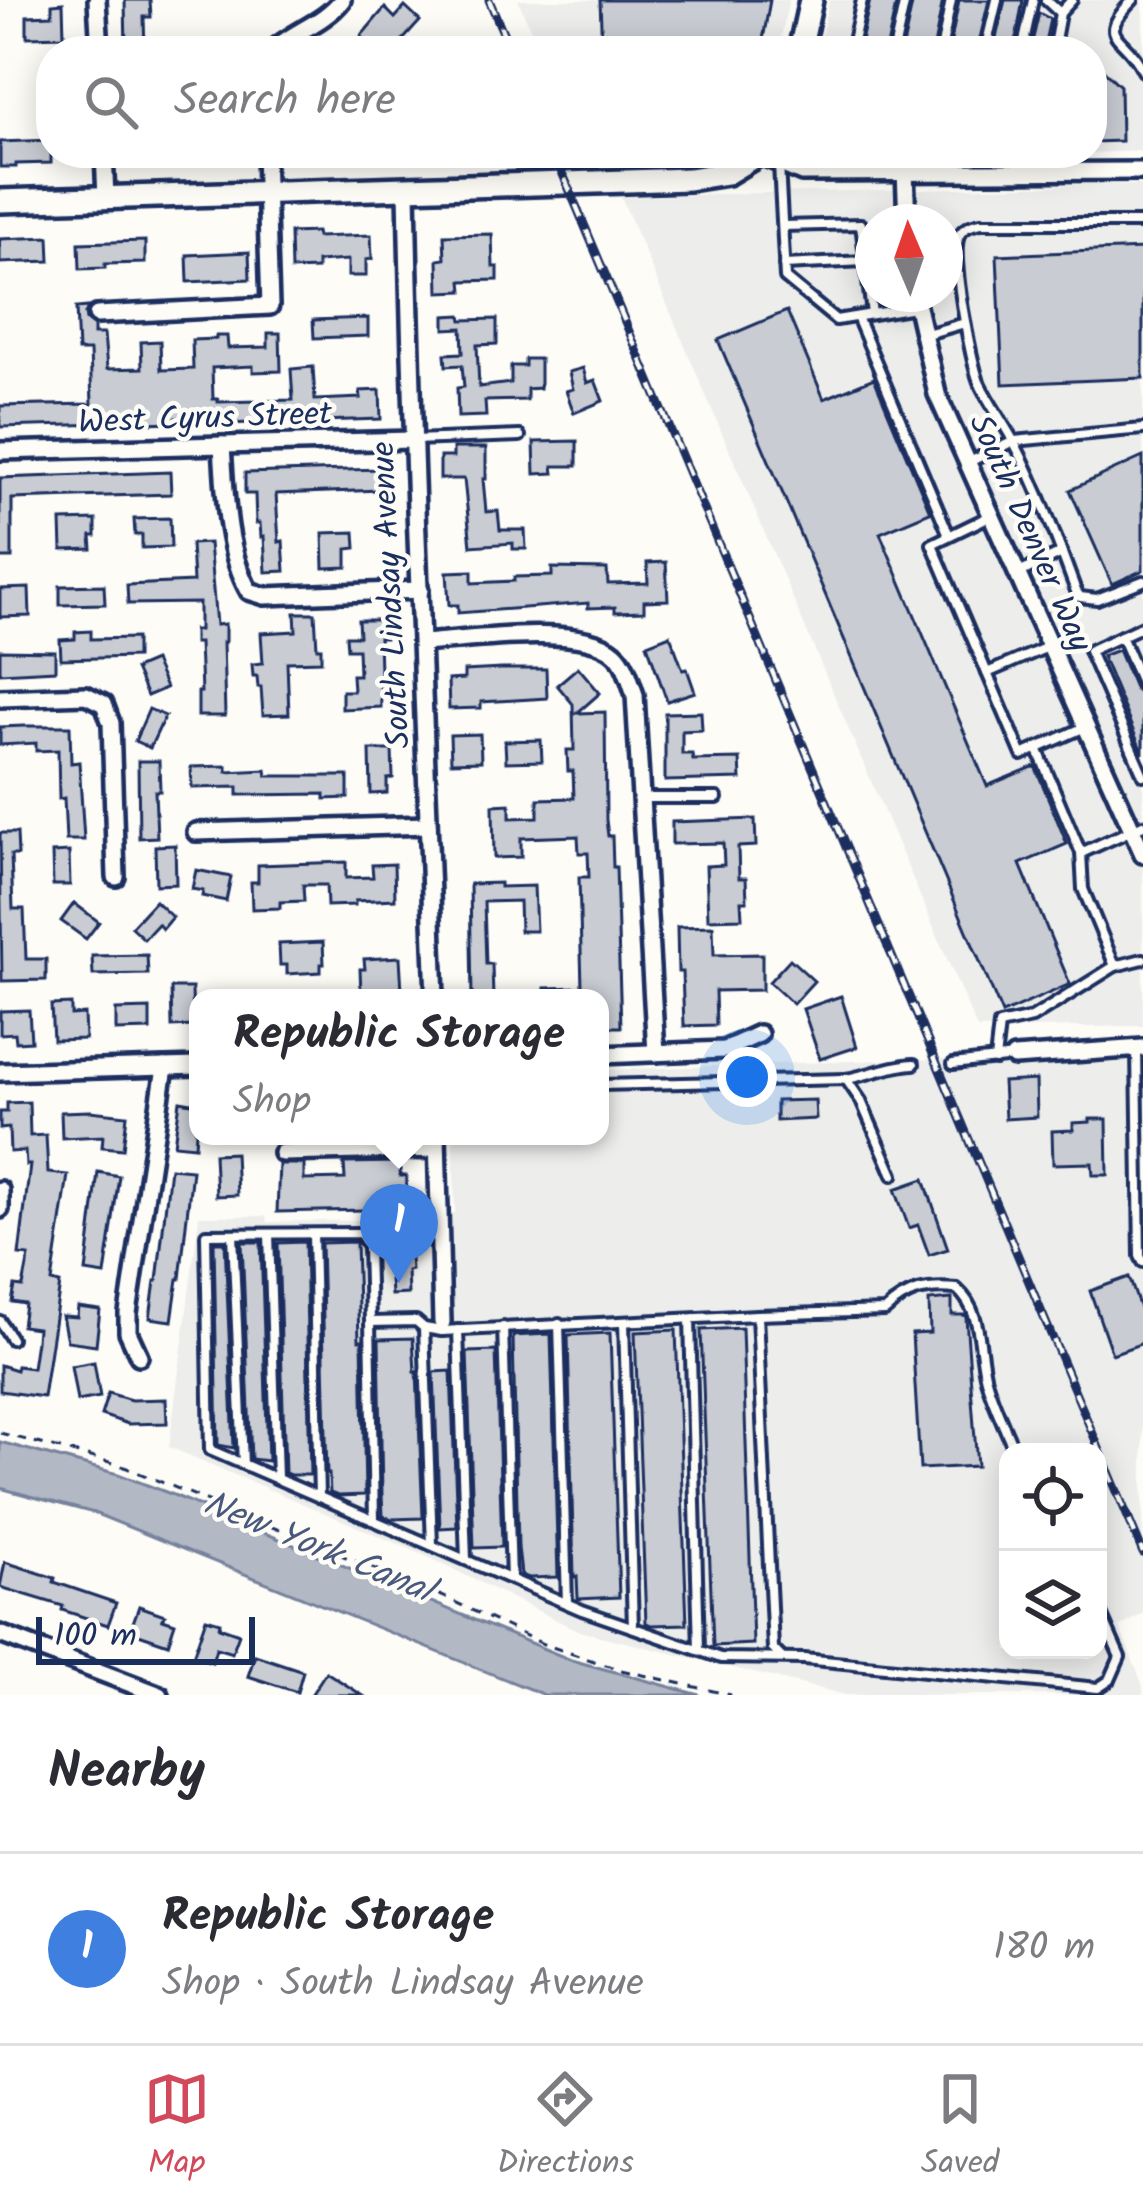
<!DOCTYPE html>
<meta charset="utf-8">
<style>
body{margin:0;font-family:Kalam,sans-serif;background:#f2f2f3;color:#2b2b33}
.controls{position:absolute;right:36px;bottom:36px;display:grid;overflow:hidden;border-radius:24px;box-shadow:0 6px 30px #0003}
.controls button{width:108px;height:108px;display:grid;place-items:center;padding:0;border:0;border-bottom:3px solid #e1e1e2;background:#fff;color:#2b2b33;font:60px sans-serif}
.compass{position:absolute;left:855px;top:204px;width:108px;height:108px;border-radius:50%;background:#fff;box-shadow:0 6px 30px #0003;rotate:358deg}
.scale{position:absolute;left:36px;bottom:30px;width:219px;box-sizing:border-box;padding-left:12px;border:6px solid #1b2f5e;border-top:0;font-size:33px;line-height:42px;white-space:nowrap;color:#1b2f5e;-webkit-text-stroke:9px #fdfcf7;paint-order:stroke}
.you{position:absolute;left:747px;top:1077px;width:42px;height:42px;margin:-30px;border:9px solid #fff;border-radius:50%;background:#1a73e8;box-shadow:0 0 0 18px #1a73e833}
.badge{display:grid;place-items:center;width:78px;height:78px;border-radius:50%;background:#d1495b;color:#fff;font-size:39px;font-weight:700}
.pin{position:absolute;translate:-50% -99px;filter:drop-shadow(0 3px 6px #0008)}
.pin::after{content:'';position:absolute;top:63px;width:42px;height:36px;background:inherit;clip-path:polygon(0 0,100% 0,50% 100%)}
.popup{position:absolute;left:189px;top:989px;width:420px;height:156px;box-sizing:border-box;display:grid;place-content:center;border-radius:24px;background:#fff;filter:drop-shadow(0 3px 9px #0005);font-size:39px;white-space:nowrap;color:#7c7c81}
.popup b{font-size:45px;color:#2b2b33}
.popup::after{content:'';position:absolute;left:50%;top:100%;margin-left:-24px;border:24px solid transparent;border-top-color:#fff}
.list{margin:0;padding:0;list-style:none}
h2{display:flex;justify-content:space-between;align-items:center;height:156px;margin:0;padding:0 48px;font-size:51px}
h2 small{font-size:39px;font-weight:400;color:#7c7c81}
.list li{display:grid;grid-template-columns:78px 1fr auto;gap:36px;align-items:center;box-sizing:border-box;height:192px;padding:0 48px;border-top:3px solid #e1e1e2}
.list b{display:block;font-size:45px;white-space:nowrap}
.list p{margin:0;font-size:39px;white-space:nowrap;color:#7c7c81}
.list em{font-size:39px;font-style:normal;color:#7c7c81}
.icon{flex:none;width:66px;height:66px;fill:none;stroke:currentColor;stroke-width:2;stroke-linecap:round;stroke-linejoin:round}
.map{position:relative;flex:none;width:1143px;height:1695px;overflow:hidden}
.search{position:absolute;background:#fff;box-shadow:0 6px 30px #0003;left:36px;right:36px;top:36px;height:132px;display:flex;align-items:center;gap:30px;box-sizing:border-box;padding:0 42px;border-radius:48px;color:#7c7c81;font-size:45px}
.sheet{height:348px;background:#fff}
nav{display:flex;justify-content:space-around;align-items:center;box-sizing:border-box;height:168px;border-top:3px solid #e1e1e2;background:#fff;font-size:33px;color:#7c7c81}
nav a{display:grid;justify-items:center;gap:6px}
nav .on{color:#d1495b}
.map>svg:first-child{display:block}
.built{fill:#edeeec;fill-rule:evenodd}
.water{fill:#b3b8c5;stroke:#76819c;stroke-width:3}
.building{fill:#c9ccd3;stroke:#1b2f5e;stroke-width:3}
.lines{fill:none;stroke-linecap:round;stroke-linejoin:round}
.service-casing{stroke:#1b2f5e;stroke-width:16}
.minor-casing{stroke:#1b2f5e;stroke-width:24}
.tertiary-casing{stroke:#1b2f5e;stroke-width:30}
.path{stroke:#1b2f5e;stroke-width:3;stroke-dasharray:9 9;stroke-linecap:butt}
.service{stroke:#fdfcf7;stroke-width:8}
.minor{stroke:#fdfcf7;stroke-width:15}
.tertiary{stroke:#fdfcf7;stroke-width:21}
.rail-casing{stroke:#1b2f5e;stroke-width:9}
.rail{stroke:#fdfcf7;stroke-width:4.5;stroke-dasharray:14;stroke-linecap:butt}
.labels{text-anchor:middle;stroke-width:9;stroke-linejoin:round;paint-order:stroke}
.street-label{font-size:33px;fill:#1b2f5e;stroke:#fdfcf7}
.water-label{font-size:36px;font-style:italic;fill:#49587d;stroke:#fdfcf7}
</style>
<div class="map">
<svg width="1143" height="1695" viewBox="0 0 1143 1695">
<rect width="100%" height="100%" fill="#fdfcf7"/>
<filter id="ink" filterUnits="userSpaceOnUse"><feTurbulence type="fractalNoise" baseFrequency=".00833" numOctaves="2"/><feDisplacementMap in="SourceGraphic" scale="24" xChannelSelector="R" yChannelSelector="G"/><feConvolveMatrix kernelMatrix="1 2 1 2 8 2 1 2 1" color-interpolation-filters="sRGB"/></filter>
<g filter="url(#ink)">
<!-- built -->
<g class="built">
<polygon points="518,0 789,0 778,51 540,51"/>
<polygon points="829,0 1143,0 1143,151 1092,153 1092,51 818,51"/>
<path d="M1106,184L1143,185V1026L977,1029L621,197ZM873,222H945V294H873Z"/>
<path d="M1143,1056V1614L1120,1627L1143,1686V1695H846L579,1631L426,1556L169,1447L199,1216H266L267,1222L424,1219L455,1213L453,1136H600V1070L881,1060ZM1008,1452H1098V1650H1008Z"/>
</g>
<!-- water -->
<polygon class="water" points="0,1442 118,1474 171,1494 571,1660 700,1695 544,1695 94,1513 0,1488"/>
<!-- building -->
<g class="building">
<polygon points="125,0 150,0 151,17 144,17 145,51 126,51"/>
<polygon points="600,0 770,0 761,51 602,51"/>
<polygon points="870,0 897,0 886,51 859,51"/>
<polygon points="913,0 943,0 933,51 902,51"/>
<polygon points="959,0 989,0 977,51 949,51"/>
<polygon points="1005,0 1023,0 1014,51 993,51"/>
<polygon points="63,3 64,36 27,37 27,16 52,15 52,4"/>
<polygon points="405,7 420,21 393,51 366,51 371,45 361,36 377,17 385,8 395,18"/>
<polygon points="1039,13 1050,19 1043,51 1030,51"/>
<polygon points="1092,59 1120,86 1121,141 1092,142"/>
<polygon points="51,140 51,163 16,164 16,167 0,167 0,142"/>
<polygon points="316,232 317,237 371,235 372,259 366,260 366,276 348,276 348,260 317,262 317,269 291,270 290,233"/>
<polygon points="492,234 493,267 498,267 498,280 462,281 463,291 439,292 438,260 445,259 444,235"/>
<polygon points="49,237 50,261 0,263 0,239"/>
<polygon points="145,241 145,263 105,264 105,268 80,269 79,243"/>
<polygon points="1143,249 1143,378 1003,384 997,255"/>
<polygon points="249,252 250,279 188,282 187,255"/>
<polygon points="88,307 85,314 86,320 94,326 94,334 104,334 107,369 142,368 141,342 160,341 161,370 193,369 192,340 216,339 216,336 227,336 228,348 268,347 268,333 280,333 281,371 253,372 253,366 212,368 213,399 218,399 218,402 293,400 291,369 313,367 315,400 361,398 360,391 380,390 381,419 222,424 198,423 198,417 176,418 176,422 0,427 0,406 92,404 90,351 78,351 76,308"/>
<polygon points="787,311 824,399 874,378 930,512 880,533 987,786 1035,766 1067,844 1020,864 1070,984 1002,1014 718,340"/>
<polygon points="461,315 462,320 497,319 497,344 477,345 479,387 511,383 511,366 525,366 525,359 540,359 540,388 527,389 527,400 485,401 486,416 458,417 457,388 464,387 462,365 446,366 445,354 463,353 462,328 445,329 445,316"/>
<polygon points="368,318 368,336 314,338 313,320"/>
<polygon points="583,368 587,383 595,380 603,401 574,413 566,391 573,389 569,372"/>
<polygon points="577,441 577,466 553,466 554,473 535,474 534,442"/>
<polygon points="453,448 486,448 486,479 483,479 486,512 498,511 500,530 525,530 526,549 513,549 513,543 471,546 464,479 440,479 440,457 453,457"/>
<polygon points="1143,457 1143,570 1112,584 1070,490"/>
<polygon points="381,469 381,490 276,494 279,542 283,541 285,571 266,572 264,536 261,537 260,523 256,523 255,494 245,494 245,473"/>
<polygon points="170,472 171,494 12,499 12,558 0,558 0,478"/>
<polygon points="170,518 171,547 142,548 142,535 135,535 134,519"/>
<polygon points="96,520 96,536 91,536 92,549 62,550 61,521"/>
<polygon points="355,532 356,548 347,549 347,567 324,568 323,533"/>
<polygon points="209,543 216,625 225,624 225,642 223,642 225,716 198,716 198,692 201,692 199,643 194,643 194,630 199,630 199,603 128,604 127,585 193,582 191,544"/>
<polygon points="666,562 668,600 644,601 644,611 615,612 615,607 588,608 588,603 458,613 458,605 449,605 447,572 472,571 472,583 514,581 514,577 552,576 552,568 607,569 608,584 648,583 647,563"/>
<polygon points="104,585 105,604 60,605 60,586"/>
<polygon points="29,588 30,616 0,617 0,589"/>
<polygon points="295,613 315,613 317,648 321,648 321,661 287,662 289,714 263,715 261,687 258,687 257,676 253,676 252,664 263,663 261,633 296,631"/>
<polygon points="358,620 385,620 385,638 379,638 381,707 342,709 342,691 353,691 352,675 359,675 358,649 347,649 346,636 359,636"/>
<polygon points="91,631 91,639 136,638 136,657 61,659 60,640 75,639 75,632"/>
<polygon points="670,635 683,670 687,669 695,692 667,701 647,644"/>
<polygon points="0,650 55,651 55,670 0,673"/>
<polygon points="1118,650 1135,690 1143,695 1143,754 1102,656"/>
<polygon points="154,661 166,688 147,696 135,669"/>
<polygon points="578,667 600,693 577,713 605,712 606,820 608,836 612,836 613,867 616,867 621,1027 600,1027 600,998 545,998 545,988 582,987 579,877 589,877 588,853 579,853 578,836 521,838 521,857 494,858 493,805 510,804 510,818 538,817 538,799 574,798 573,771 568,771 567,750 574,750 573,704 557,685"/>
<polygon points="502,669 546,669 547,698 481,702 481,708 449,709 448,680 464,679 464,671"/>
<polygon points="149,709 165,716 150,748 135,741"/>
<polygon points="701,712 702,730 682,731 682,754 692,754 693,760 740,759 741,779 665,781 665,713"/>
<polygon points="24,726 70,726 71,763 79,762 84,840 66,840 64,798 59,799 58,750 36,751 36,743 0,745 0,727"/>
<polygon points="480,734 481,761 451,762 450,735"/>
<polygon points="541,740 542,761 506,762 505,741"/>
<polygon points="370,750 392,750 393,778 387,779 387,793 371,794"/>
<polygon points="138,761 159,761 160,791 155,791 157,837 139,838"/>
<polygon points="227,766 227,772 266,770 267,776 348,776 348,798 325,799 325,794 238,795 238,787 192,788 191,767"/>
<polygon points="755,819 756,846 738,847 739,878 746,878 747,901 741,901 742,918 708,919 706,866 724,865 723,843 672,844 672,822"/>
<polygon points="0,833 17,833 18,855 11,855 13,909 24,909 26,959 46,959 46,980 2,981"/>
<polygon points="175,845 176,884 156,885 155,846"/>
<polygon points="69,852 70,885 53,885 52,853"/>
<polygon points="346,862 346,878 373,877 372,865 394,864 395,899 355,901 355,905 327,906 326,885 303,885 304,901 280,902 280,908 252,909 251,882 258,882 258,865"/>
<polygon points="196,870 231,877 226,901 202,896 203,891 192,889"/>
<polygon points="500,883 500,887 534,886 536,931 520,931 519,901 484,902 486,964 492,964 493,998 472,998 470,884"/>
<polygon points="155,901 172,917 162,929 158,924 144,939 131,927"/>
<polygon points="74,903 99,922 86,939 61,921"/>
<polygon points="713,926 714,955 762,954 762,990 715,991 716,1025 684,1026 682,972 678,972 677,927"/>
<polygon points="323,942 324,964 321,964 321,972 287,974 287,965 280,965 279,944"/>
<polygon points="147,955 148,974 93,975 92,956"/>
<polygon points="400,957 402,991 361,993 360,969 365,969 364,959"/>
<polygon points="790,959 814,981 793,1004 769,982"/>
<polygon points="171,988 192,988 193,1026 172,1027"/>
<polygon points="841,996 857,1047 820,1059 803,1009"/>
<polygon points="71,1004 71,1015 84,1014 85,1039 53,1040 51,1005"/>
<polygon points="150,1009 150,1030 116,1031 116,1010"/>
<polygon points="29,1010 31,1041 16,1042 15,1033 0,1034 0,1011"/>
<polygon points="1036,1080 1037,1117 1005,1119 1003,1082"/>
<polygon points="815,1100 816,1119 776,1121 776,1101"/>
<polygon points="180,1101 198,1104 195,1146 174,1144"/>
<polygon points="29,1102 30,1136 46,1135 48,1173 68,1175 52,1282 60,1284 43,1397 0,1391 0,1365 16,1370 17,1366 32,1368 36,1341 37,1328 22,1326 25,1304 12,1302 15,1286 23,1287 29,1256 19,1255 30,1165 26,1165 25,1151 10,1152 9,1128 0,1129 0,1112 7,1112 7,1103"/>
<polygon points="90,1111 127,1115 123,1149 102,1147 103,1136 62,1138 61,1112"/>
<polygon points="1090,1119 1107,1119 1108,1175 1093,1175 1092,1163 1053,1164 1052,1131 1073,1130 1073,1123 1090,1122"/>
<polygon points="235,1153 237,1195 216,1196 214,1154"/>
<polygon points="400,1162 400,1176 406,1176 408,1209 277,1212 279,1164 304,1164 304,1180 345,1179 344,1163"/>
<polygon points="170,1168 192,1170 180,1279 178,1279 172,1321 150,1318 155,1281 157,1281"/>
<polygon points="98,1172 119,1176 105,1275 86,1272"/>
<polygon points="924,1179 948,1249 929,1255 918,1225 909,1228 895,1189"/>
<polygon points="214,1242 225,1242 234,1448 218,1445"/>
<polygon points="242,1242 261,1242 268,1461 251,1459"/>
<polygon points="305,1242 310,1475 290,1475 285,1473 278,1243"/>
<polygon points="356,1242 359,1340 362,1340 365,1495 338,1496 330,1493 329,1474 327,1474 321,1243"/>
<polygon points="398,1257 410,1257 411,1270 407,1271 408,1294 391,1295 389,1262 399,1261"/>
<polygon points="1129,1277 1143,1317 1143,1343 1112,1354 1090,1291"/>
<polygon points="952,1299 952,1315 965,1315 966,1318 977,1466 920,1469 912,1334 930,1333 929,1301"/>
<polygon points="78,1307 100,1310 96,1345 67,1341 62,1316 77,1317"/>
<polygon points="742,1328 753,1644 713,1646 701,1330"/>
<polygon points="676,1330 687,1624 651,1625 646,1623 635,1332"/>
<polygon points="610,1333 619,1597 578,1599 577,1576 574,1577 568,1335"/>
<polygon points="549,1334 551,1335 558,1577 529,1578 521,1575 518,1547 513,1336"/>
<polygon points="413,1338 415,1372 417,1372 423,1518 391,1519 383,1516 382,1494 379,1339"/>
<polygon points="496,1351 502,1547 474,1548 467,1352"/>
<polygon points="94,1362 100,1397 77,1401 71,1366"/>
<polygon points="451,1371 457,1527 440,1528 434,1372"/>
<polygon points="108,1393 131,1400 166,1399 167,1423 128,1424 101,1415"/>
<polygon points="5,1562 55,1578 54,1582 116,1603 108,1625 62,1610 63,1606 0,1587"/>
<polygon points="139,1606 165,1615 163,1619 175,1623 168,1644 130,1631"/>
<polygon points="206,1618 220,1622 219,1627 239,1634 232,1653 216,1648 212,1662 193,1656"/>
<polygon points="255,1655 303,1671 297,1692 248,1676"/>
<polygon points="326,1672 362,1695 311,1695"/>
</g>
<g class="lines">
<!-- service casing -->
<g class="service-casing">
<g id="service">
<polyline points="1046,0 1060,13 1072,0"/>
<path d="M1133,0C1093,41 1126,33 1143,71"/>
<polyline points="851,51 862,0"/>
<polyline points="894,51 905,0"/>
<polyline points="941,51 951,0"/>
<polyline points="985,51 997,0"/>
<polyline points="1022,51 1033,0"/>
<polyline points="1053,51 1060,13"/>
<polyline points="779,164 785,278 836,320 915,307"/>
<path d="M1143,223H981C972,225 963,227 959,236C950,255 971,360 979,382C989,404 1005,424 1016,446C1040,492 1058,542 1076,591L1080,597L1097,599L1143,581"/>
<polyline points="783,226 861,224 872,314"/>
<polyline points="784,265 865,261"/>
<polyline points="857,317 949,535"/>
<polyline points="923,335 965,323"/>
<polyline points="413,440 520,436"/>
<polyline points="969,462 1014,441 1143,429"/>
<polyline points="990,516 932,544 1022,755 1085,727"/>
<polyline points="1019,573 1062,553"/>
<polyline points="1143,626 1089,651 1143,775"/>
<polyline points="1121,636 1143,687"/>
<polyline points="987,673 1050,646"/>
<polyline points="1037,748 1081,853 1143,825"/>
<polyline points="642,798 717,798"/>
<polyline points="1081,853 1083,889 1115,966 1143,959"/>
<polyline points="1137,1050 1140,1256 1143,1262"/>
<polyline points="995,1060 999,1025 1032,1018 1115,966"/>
<polyline points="953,1064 1014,1057"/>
<path d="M846,1079C869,1075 892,1065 914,1064"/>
<polyline points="600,1085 846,1079 861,1101 893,1175"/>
<polyline points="233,1234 243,1464"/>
<polyline points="269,1234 277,1478"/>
<polyline points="313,1234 319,1497"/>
<path d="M757,1315L885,1311C907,1290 927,1286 957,1289C983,1312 978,1349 986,1379C993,1404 1005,1428 1015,1452"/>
<polyline points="690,1319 699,1650"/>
<polyline points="0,1321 11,1339"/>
<polyline points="370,1322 374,1520"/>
<polyline points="624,1322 633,1627"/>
<polyline points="559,1323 567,1603"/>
<polyline points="503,1327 511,1579"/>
<polyline points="424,1328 432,1545"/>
<polyline points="442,1328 442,1331 757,1315 773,1649 781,1657"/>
<polyline points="458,1330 466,1560"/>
<polyline points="442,1331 424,1328 416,1321 370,1322 368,1246 360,1233 206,1234 210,1450 582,1610 721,1658 804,1659 1098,1688 1110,1680 1120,1657 1098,1607"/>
</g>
</g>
<!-- minor casing -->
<g class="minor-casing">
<g id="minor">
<polyline points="97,0 100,51"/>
<path d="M272,51C294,31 323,24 342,0"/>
<polyline points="104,153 106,198"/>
<polyline points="758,154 802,173 1143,171"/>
<polyline points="905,171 907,222"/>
<path d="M407,189C412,459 425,728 435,998"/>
<polyline points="914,294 937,394 1143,854"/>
<polyline points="97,315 270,306 265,153"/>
<path d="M222,445C225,491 226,550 249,591L265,596L420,590"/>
<polyline points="0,451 412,440"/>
<path d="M422,643C468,640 581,623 615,653C626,663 630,681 635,695L656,1053"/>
<polyline points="0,698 86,695 104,704 111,723 116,877"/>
<polyline points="196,832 428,825"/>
<polyline points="600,1055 724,1050 759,1034"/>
<polyline points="1014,1057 1143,1048"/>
<polyline points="0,1072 198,1066"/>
<polyline points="437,1136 442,1322"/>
<polyline points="282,1153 436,1149"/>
<polyline points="0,1190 0,1209"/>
<polyline points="139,1356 128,1332 128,1313 165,1067"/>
<polyline points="0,1634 160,1695"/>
</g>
</g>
<!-- tertiary casing -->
<g class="tertiary-casing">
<g id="tertiary">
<polyline points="800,51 811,0"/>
<polyline points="0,201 689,179 727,173 760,153"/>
</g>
</g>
<!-- path -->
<polyline class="path" points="0,1433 117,1464 442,1596 543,1644 621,1670 731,1695"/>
<!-- service -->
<use href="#service" class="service"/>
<!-- minor -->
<use href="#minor" class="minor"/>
<!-- tertiary -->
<use href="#tertiary" class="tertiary"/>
<!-- rail casing -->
<g class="rail-casing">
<g id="rail">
<polyline points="489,0 511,51"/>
<polyline points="554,153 1143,1553"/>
</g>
</g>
<!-- rail -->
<use href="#rail" class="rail"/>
</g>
</g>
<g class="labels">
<!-- street labels -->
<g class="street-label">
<text transform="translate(205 416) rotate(-2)" y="12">West Cyrus Street</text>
<text transform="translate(1032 532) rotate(66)" y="12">South Denver Way</text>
<text transform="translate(389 595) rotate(-93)" y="12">South Lindsay Avenue</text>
</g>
<!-- water labels -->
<g class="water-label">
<text transform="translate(319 1545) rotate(22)" y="13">New York Canal</text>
</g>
</g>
</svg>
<div class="controls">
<button><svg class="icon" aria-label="locate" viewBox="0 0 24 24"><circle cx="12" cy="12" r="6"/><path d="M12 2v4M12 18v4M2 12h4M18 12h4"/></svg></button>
<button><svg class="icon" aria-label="layers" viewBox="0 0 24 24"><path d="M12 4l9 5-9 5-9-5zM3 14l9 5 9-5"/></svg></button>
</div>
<svg class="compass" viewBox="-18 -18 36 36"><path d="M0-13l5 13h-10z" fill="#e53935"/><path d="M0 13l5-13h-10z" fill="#7c7c81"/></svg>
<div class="scale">100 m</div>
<div class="you"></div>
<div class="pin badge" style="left:399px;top:1283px;background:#3f7fe0">1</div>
<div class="popup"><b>Republic Storage</b>Shop</div>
<div class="search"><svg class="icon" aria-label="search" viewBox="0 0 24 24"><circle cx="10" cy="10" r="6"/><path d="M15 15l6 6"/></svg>Search here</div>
</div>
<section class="sheet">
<h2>Nearby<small></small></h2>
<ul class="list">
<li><span class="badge" style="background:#3f7fe0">1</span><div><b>Republic Storage</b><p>Shop · South Lindsay Avenue</p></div><em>180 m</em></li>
</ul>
</section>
<nav>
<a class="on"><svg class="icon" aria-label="map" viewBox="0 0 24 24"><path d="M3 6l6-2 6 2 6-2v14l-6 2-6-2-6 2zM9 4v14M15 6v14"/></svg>Map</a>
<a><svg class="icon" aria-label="directions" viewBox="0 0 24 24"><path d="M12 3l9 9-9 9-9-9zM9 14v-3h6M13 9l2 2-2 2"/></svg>Directions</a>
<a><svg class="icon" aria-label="saved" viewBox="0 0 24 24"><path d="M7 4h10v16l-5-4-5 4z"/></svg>Saved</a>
</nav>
